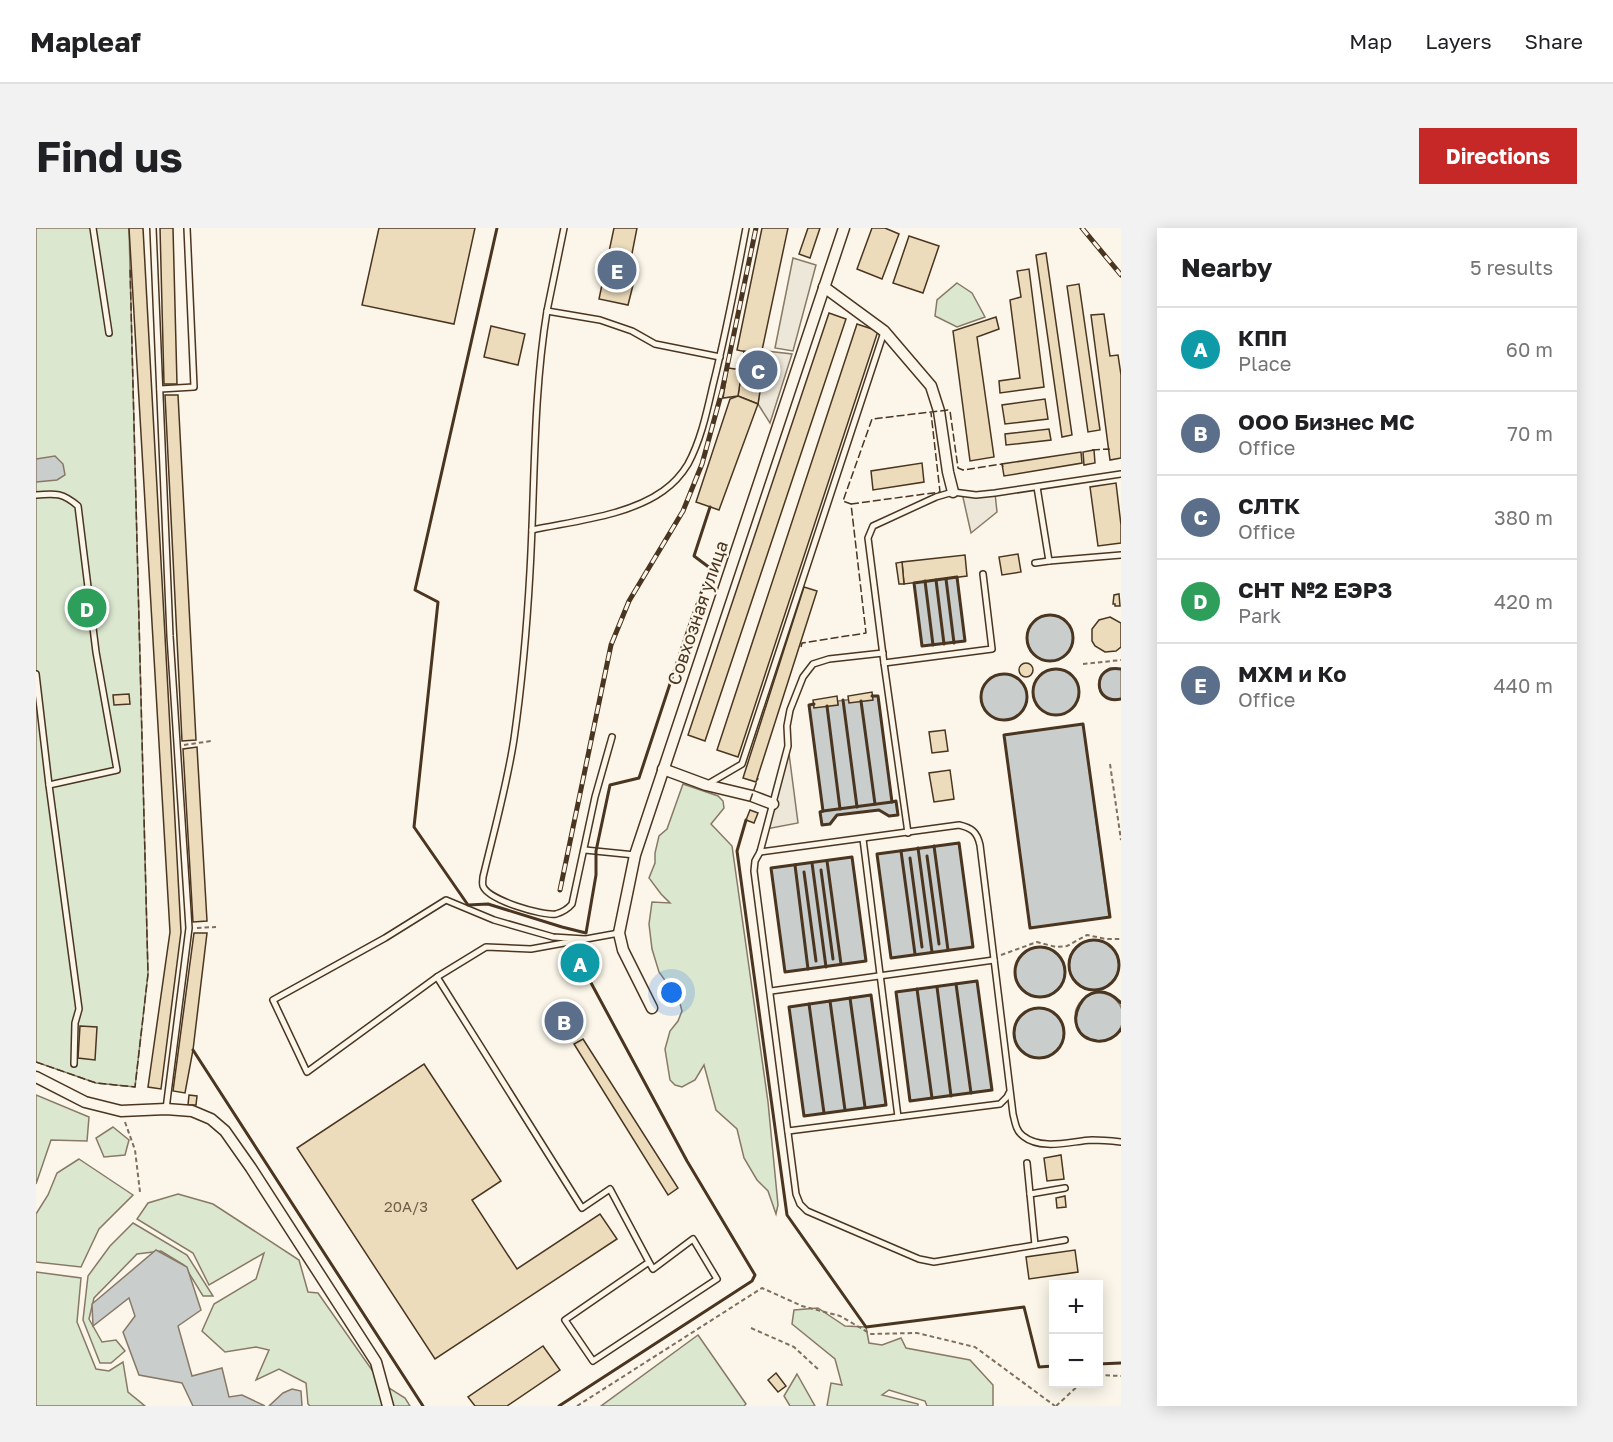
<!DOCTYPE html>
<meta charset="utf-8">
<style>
body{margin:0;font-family:"Golos Text",sans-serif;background:#f2f2f2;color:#202124}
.controls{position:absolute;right:18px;bottom:18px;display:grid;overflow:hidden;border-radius:0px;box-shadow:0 3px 15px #0003}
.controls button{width:54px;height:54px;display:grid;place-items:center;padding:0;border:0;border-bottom:2px solid #e0e0e0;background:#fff;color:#202124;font:30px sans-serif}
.you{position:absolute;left:636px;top:765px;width:21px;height:21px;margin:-15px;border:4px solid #fff;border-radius:50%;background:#1a73e8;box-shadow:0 0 0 9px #1a73e833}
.badge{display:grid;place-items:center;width:39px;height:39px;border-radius:50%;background:#c62828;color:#fff;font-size:20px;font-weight:700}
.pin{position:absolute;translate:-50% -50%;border:3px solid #fff;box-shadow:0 2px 6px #0006}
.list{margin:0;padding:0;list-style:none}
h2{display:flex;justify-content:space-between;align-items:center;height:78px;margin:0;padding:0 24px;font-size:26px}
h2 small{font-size:20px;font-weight:400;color:#757577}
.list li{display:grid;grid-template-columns:39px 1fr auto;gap:18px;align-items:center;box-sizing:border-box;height:84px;padding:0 24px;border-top:2px solid #e0e0e0}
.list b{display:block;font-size:22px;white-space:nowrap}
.list p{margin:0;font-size:20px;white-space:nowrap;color:#757577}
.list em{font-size:20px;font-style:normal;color:#757577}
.map{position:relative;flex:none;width:1085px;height:1178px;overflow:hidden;border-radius:0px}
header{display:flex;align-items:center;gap:36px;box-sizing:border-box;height:84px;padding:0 30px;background:#fff;border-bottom:2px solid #e0e0e0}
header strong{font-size:28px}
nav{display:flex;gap:33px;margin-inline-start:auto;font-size:21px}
.intro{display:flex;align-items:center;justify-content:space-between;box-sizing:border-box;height:144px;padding:0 36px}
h1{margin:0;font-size:42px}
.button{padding:15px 27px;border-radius:0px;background:#c62828;color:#fff;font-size:21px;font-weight:700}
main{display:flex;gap:36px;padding:0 36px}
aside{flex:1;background:#fff;border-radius:0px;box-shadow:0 3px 15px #0003}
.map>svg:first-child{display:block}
.green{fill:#dce7d0;stroke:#887966;stroke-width:1.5}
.parking{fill:#ede7d9;stroke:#887966;stroke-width:1.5}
.water{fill:#c9cecd;stroke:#887966;stroke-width:1.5}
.building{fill:#ecdcbc;stroke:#4a3520;stroke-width:1.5}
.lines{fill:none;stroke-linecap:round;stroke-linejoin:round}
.lane-casing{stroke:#4a3520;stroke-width:8}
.street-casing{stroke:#4a3520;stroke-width:13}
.path{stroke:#7f6f5c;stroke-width:2;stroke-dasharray:4.5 3;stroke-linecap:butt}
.lane{stroke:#fbf6e9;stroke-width:5}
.street{stroke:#fbf6e9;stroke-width:10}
.rail-casing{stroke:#4a3520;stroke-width:5}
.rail{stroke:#fbf6e9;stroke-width:3;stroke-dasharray:9;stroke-linecap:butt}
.fence{stroke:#4a3520;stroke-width:1.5;stroke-dasharray:8 3;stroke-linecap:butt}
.wall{stroke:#4a3520;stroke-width:3}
.labels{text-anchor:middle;stroke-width:4.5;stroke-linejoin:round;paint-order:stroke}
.number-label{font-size:15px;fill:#725f47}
.street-label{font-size:18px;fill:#4a3520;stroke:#fbf6e9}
</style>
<header>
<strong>Mapleaf</strong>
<nav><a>Map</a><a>Layers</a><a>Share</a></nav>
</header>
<div class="intro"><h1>Find us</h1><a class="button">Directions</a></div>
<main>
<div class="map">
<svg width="1085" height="1178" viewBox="0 0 1085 1178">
<rect width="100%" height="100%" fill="#fbf6e9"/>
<!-- green -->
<g class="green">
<polygon points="0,0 93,0 112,746 99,859 60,855 0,834"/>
<polygon points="921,55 936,65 949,89 921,99 899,88 901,72"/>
<polygon points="647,556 682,568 687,573 688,580 675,596 696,618 732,874 742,977 740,986 732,963 721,952 708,930 701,901 680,882 668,837 659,852 646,859 639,857 634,852 629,821 634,803 642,793 646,783 643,772 623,744 616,721 613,696 616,674 634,675 625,666 613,650 619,635 619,625 623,608 631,601"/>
<polygon points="0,867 53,889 51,913 15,912 0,956"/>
<polygon points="77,899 93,912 89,927 68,929 60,910"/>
<polygon points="43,931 97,967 63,1001 45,1039 0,1034 0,986 12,967 21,945"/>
<polygon points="142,966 177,976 263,1032 272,1064 282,1065 345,1155 369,1170 374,1178 274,1178 272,1176 270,1155 243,1141 220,1152 233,1122 220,1119 189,1124 166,1103 178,1076 220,1051 228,1025 173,1057 157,1025 101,991 112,975"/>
<polygon points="97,995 151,1027 177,1068 167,1068 148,1037 125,1023 101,1026 58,1070 53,1091 66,1114 80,1112 89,1123 75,1135 64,1135 47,1092 52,1048 74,1018"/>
<polygon points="0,1044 45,1050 41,1094 60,1141 73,1143 87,1134 92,1164 109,1178 0,1178"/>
<polygon points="782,1080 809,1098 830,1099 833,1115 846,1117 865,1110 870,1120 934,1132 957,1157 957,1178 891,1178 889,1173 853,1162 846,1167 882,1176 882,1178 791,1178 795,1155 806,1157 799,1131 756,1096 758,1082"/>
<polygon points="662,1107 710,1176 708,1178 565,1178"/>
<polygon points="761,1146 779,1178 754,1178 748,1168"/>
</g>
<!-- parking -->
<g class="parking">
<polygon points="757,30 780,37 757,123 739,120"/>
<polygon points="730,123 756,126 734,195 722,176"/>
<polygon points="926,265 959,265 961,284 935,305"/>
<polygon points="752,518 762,595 730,601"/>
</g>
<!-- water -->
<g class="water">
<polygon points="19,228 27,236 29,247 21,252 0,254 0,231"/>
<polygon points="921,349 929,413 886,418 878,355"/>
<circle cx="1014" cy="410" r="23"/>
<path d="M1074,440L1085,441V471C1064,475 1055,450 1074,440Z"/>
<circle cx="1020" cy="464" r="23"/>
<circle cx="968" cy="469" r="23"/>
<polygon points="842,468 856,573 860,573 862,587 853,588 843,582 801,587 794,596 786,597 784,584 787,583 773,477 802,477 802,473"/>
<polygon points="1047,496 1073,689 994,700 968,507"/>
<polygon points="923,615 937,719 855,730 841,626"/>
<polygon points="816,629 830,733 749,744 735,640"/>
<circle cx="1058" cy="737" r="25"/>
<circle cx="1004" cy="744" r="25"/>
<polygon points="941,753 956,862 874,873 860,764"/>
<circle cx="1063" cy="789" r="24"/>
<polygon points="835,767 850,877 768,888 753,779"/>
<circle cx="1003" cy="805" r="25"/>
<polygon points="120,1022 151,1039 165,1082 142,1098 156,1148 186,1140 193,1169 206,1167 229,1178 157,1178 146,1155 103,1147 87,1104 99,1088 93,1070 57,1098 56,1076"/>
<polygon points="256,1161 265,1163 266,1178 233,1178 247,1165"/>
</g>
<!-- building -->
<g class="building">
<polygon points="93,0 107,0 145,704 125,861 112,859 134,704"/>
<polygon points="124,0 137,0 141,156 128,156"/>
<polygon points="343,0 439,0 418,96 326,77"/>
<polygon points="578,0 601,0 590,56 597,57 592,77 563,71"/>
<polygon points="726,0 752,0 725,127 701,122"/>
<polygon points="772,0 784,0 774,30 763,26"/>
<polygon points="836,0 849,0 863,6 846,51 821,41"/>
<polygon points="873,8 903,18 887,65 857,55"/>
<polygon points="1010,25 1036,207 1026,209 1000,27"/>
<polygon points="993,41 1008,159 964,165 963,153 984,150 974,72 985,69 981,43"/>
<polygon points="1043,56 1064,202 1052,204 1031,58"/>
<polygon points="793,85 810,91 669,513 652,507"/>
<polygon points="1068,86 1074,128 1082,127 1085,147 1085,230 1074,232 1055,87"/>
<polygon points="960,89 963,101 941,109 958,229 934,233 917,103"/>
<polygon points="821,96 842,103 702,529 681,522"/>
<polygon points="455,98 489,106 482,137 448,129"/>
<polygon points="708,123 716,125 715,136 728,138 722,176 702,168"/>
<polygon points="692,140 706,142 702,168 687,170"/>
<polygon points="129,167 142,167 160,512 146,513"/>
<polygon points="702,168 722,176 683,282 660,274 694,171"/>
<polygon points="1009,171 1012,191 969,196 966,177"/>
<polygon points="1013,201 1015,212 970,217 969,206"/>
<polygon points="1058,222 1059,235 1048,237 1047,224"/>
<polygon points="1045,224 1046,235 968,248 966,236"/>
<polygon points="886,235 888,254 837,262 835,243"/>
<polygon points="1080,255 1085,297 1085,315 1062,318 1054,259"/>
<polygon points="982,326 985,344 966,347 963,329"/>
<polygon points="929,327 931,348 868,356 866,334"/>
<polygon points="866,334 868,356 863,356 860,335"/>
<polygon points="768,359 781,363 720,554 707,550"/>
<polygon points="1083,366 1084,378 1079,378 1079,376 1077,376 1078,367"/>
<polygon points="1074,389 1085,395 1085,419 1080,423 1069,424 1059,418 1056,413 1056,401 1063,392"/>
<circle cx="990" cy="442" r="7"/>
<polygon points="836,464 837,472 813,475 812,468"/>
<polygon points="93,466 94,476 78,477 77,467"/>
<polygon points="801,468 802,477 778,480 777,472"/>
<polygon points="909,502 912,523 896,525 893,504"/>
<polygon points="161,519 171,693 157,694 147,521"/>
<polygon points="914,542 918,571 898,574 893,545"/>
<polygon points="714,582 722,585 718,595 710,592"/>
<polygon points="158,705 171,705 157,822 149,865 137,863"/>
<polygon points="541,728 550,731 545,748 536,745"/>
<polygon points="532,782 540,793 537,795 542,803 532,810 519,791"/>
<polygon points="44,798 61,799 59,832 42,830"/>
<polygon points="547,811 642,960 632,967 538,816"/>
<polygon points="388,836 465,953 436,972 481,1041 564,986 581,1011 399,1131 261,920"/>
<polygon points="153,867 161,868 160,877 152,877"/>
<polygon points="1025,927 1028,951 1011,953 1008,930"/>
<polygon points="1029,968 1030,979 1021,980 1020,970"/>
<polygon points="1039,1022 1042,1044 993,1051 990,1029"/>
<polygon points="507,1118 524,1142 471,1178 439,1178 432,1169"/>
<polygon points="740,1145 750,1158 742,1164 732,1152"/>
</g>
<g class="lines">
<!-- lane casing -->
<g class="lane-casing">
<g id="lane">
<polyline points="57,0 73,105"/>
<polyline points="117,0 134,408 153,700 130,881"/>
<polyline points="528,0 511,83 564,92 596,103 619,116 684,129"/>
<path d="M511,83C497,169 499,256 494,343C491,398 486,455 478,511C471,557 458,603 447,649C447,652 446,655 447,658C452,672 506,688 520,686C527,684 531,682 536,676L559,569L576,509"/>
<polyline points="124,161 158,159 151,0"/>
<polyline points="1001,259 1013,333 1085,327"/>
<path d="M0,267C20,265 27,265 42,278L60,424L81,542L13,557"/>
<path d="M496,302C538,293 592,288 627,263C637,256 646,246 652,236C665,212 671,183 677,157C690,105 700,53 710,0"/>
<polyline points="999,335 1013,333"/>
<polyline points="947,346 956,421 848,435 832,310 837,298 900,269 917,264 940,267 959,265 1085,246"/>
<polyline points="847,425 793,431 777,436 767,449 754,482 751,498 752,518 724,624 719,633 718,643 760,966 764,976 771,983 883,1031 898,1034 1029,1012"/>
<polyline points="848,435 872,605"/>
<polyline points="0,446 13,557 43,781 39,795 38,836"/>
<polyline points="672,556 706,536 848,104"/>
<polyline points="827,611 862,889"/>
<polyline points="549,622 599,627"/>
<path d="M724,624L923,597C936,600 941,604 944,617L977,886C979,894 980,903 987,908C1006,923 1035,913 1056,912C1066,912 1076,913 1085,914"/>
<polyline points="549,711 517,709 458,692 410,672 349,710 237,772 271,844 401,749 450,719 495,721 583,705"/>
<polyline points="401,749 546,980 574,961 613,1034 529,1092 557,1133 681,1051 657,1011 617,1041 613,1034"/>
<polyline points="735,763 958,732"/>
<polyline points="752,903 964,876 971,869 973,865"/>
<polyline points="991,935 999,1017"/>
<polyline points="994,966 1029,960"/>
</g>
</g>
<!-- street casing -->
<g class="street-casing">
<g id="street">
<polyline points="788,59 848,103 895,158 903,183 912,244 917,264"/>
<polyline points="627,541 670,557 716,568 737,576"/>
<polyline points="616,780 587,722 583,705 599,627 808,0"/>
<polyline points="0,849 49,874 85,883 130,881 156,883 175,891 189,903 215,940 340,1134 352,1178"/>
</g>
</g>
<!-- path -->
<g class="path">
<polyline points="1047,436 1085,432"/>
<polyline points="148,517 175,513"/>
<polyline points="1074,536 1085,612"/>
<polyline points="161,700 180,699"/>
<polyline points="965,727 1001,714 1020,719 1031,718 1051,707 1070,711 1085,711"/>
<polyline points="89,894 99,922 104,964"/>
<polyline points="715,1100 758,1119 784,1143"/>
<polyline points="1062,1147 1085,1148"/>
<polyline points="541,1178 726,1060 766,1078 804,1088 835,1106 881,1105 939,1119 1019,1178"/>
<polyline points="1020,1178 1044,1156"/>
</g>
<!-- lane -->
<use href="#lane" class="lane"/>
<!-- street -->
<use href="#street" class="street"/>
<!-- rail casing -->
<g class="rail-casing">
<g id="rail">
<polyline points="1046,0 1085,47"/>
<polyline points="524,662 575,417 593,373 647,283 666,236 686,163 720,0"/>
</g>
</g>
<!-- rail -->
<use href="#rail" class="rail"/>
<!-- fence -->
<g class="fence">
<polyline points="1056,222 1073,221 1073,222"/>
<polyline points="815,276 904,264 895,185"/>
<polyline points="765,419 766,415 830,405 815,276 807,273 836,191 912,182 914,183 922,240 927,242 966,236 967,239"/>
<polyline points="714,573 722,550"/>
<polyline points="0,834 60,855 99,859 112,746 94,39"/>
</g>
<!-- wall -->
<g class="wall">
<polyline points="461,0 379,362 402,374 378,599 432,677 452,676 526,699 550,705 560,647 560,623 574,557 603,550 652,401 674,340 658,328 674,279"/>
<polygon points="921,349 929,413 886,418 878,355"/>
<polyline points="910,351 918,415"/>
<polyline points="900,352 908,416"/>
<polyline points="889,353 897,417"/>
<circle cx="1014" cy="410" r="23"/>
<path d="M1085,441C1056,435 1056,478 1085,471"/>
<circle cx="1020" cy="464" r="23"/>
<circle cx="968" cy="469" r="23"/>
<polyline points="807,472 821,579"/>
<polyline points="825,473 839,576"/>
<polyline points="778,476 773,477 787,583 784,584 786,597 794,596 801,587 843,582 853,588 862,587 860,573 856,574 842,468 836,468"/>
<polyline points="791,478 804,581"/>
<polygon points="1047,496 1074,689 994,700 968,507"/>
<polyline points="787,583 856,574"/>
<polyline points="710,592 701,623 751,987 830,1099 988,1079 1003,1139 1017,1138"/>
<polygon points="923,615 937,719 855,730 841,626"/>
<polyline points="898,618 912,722"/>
<polyline points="882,620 896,724"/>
<polyline points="865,623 879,726"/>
<polyline points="891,628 903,716"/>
<polygon points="816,629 830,733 749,744 735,640"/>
<polyline points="874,630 886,719"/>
<polyline points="791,633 805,736"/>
<polyline points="776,635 790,739"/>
<polyline points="759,637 772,741"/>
<polyline points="785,642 797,731"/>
<polyline points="768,644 780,733"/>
<circle cx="1058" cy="737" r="25"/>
<circle cx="1004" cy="744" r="25"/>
<polygon points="941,753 956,862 874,873 860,764"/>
<polyline points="920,756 935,865"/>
<polyline points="901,759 915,868"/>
<polyline points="881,761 896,870"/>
<polygon points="835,767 850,877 768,888 753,779"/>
<polyline points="814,770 829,879"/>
<polyline points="794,773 809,882"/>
<path d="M1085,775C1050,737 1017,807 1061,813C1071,814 1080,809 1085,801"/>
<polyline points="773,776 788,885"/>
<circle cx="1003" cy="805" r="25"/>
<polyline points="157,822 387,1178"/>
<polyline points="1062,1136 1085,1135"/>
<polyline points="523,1178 716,1053 719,1047 651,933 547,740"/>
</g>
</g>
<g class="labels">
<!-- number labels -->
<g class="number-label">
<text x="370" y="984">20А/3</text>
</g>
<!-- street labels -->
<g class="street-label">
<text transform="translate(662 385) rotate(-71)" y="6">Совхозная улица</text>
</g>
</g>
</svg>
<div class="controls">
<button>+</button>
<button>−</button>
</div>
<div class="you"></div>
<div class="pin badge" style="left:544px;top:735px;background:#0f9aa8">A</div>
<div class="pin badge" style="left:528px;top:793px;background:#5c6f8a">B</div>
<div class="pin badge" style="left:722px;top:142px;background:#5c6f8a">C</div>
<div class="pin badge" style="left:51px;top:380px;background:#2e9e5b">D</div>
<div class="pin badge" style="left:581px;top:42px;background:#5c6f8a">E</div>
</div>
<aside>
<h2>Nearby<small>5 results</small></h2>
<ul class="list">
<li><span class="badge" style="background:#0f9aa8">A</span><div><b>КПП</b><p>Place</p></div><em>60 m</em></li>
<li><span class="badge" style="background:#5c6f8a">B</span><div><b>ООО Бизнес МС</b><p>Office</p></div><em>70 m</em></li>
<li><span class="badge" style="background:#5c6f8a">C</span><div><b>СЛТК</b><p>Office</p></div><em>380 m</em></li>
<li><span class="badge" style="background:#2e9e5b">D</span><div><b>СНТ №2 ЕЭРЗ</b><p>Park</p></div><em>420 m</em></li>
<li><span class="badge" style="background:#5c6f8a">E</span><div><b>МХМ и Ко</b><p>Office</p></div><em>440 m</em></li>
</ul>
</aside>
</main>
